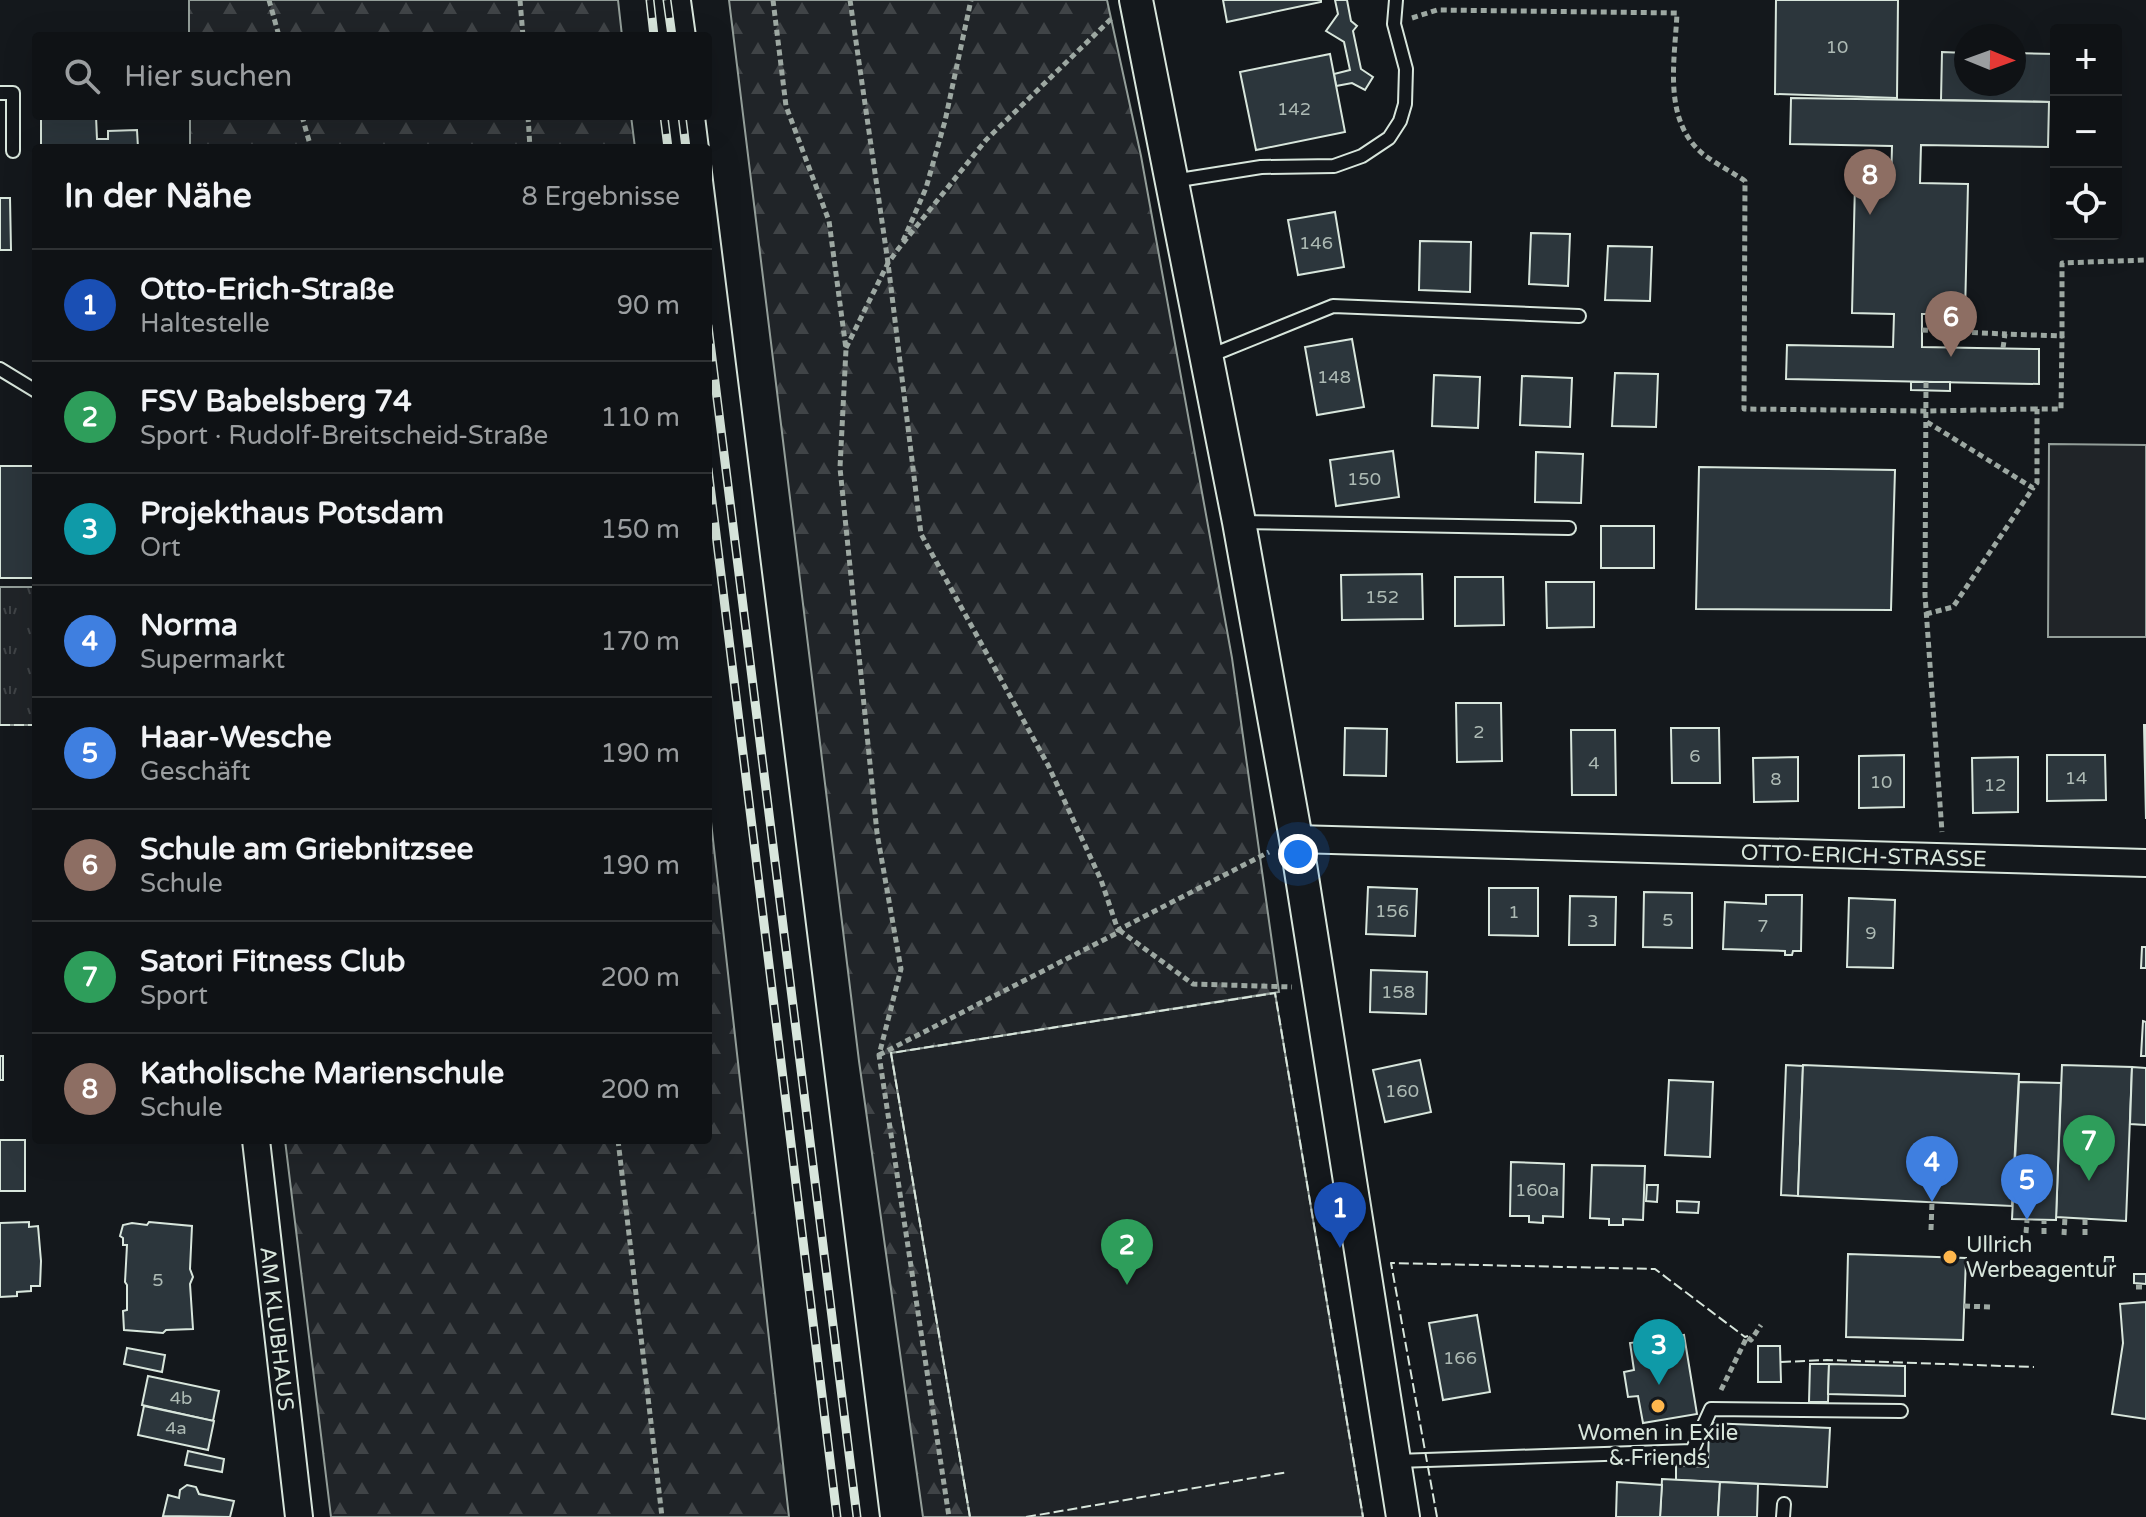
<!DOCTYPE html>
<html lang="de">
<meta charset="utf-8">
<style>
body{margin:0;font-family:"Varela Round",sans-serif;background:#1d2022;color:#f1f3f6}
.controls{position:absolute;right:24px;top:24px;display:grid;overflow:hidden;border-radius:8px;box-shadow:0 8px 32px #0002}
.controls button{width:72px;height:72px;display:grid;place-items:center;padding:0;border:0;border-bottom:2px solid #2f3234;background:#0f1215;color:#f1f3f6;font:40px sans-serif}
.compass{position:absolute;left:1954px;top:24px;width:72px;height:72px;border-radius:50%;background:#0f1215;box-shadow:0 8px 32px #0002;rotate:91deg}
.you{position:absolute;left:1298px;top:854px;width:28px;height:28px;margin:-20px;border:6px solid #fff;border-radius:50%;background:#1a73e8;box-shadow:0 0 0 12px #1a73e833}
.badge{display:grid;place-items:center;width:52px;height:52px;border-radius:50%;background:#ffb74d;color:#fff;font-size:26px;font-weight:700}
.pin{position:absolute;translate:-50% -66px;filter:drop-shadow(0 2px 4px #0008)}
.pin::after{content:'';position:absolute;top:42px;width:28px;height:24px;background:inherit;clip-path:polygon(0 0,100% 0,50% 100%)}
.list{margin:0;padding:0;list-style:none}
h2{display:flex;justify-content:space-between;align-items:center;height:104px;margin:0;padding:0 32px;font-size:34px}
h2 small{font-size:26px;font-weight:400;color:#9b9ea0}
.list li{display:grid;grid-template-columns:52px 1fr auto;gap:24px;align-items:center;box-sizing:border-box;height:112px;padding:0 32px;border-top:2px solid #2f3234}
.list b{display:block;font-size:30px;white-space:nowrap}
.list p{margin:0;font-size:26px;white-space:nowrap;color:#9b9ea0}
.list em{font-size:26px;font-style:normal;color:#9b9ea0}
.icon{flex:none;width:44px;height:44px;fill:none;stroke:currentColor;stroke-width:2;stroke-linecap:round;stroke-linejoin:round}
.map{position:relative;flex:none;width:2146px;height:1517px;overflow:hidden}
.search{position:absolute;background:#0f1215;box-shadow:0 8px 32px #0002;left:32px;top:32px;width:680px;height:88px;display:flex;align-items:center;gap:20px;box-sizing:border-box;padding:0 28px;border-radius:8px;color:#9b9ea0;font-size:30px}
.panel{position:absolute;background:#0f1215;box-shadow:0 8px 32px #0002;left:32px;top:144px;width:680px;height:1000px;border-radius:8px}
.map>svg:first-child{display:block}
.forest{fill:url(#forest-firs);stroke:#939e99;stroke-width:2}
.park{fill:url(#park-tufts);stroke:#939e99;stroke-width:2}
.pitch{fill:#202428;stroke:#939e99;stroke-width:2}
.building{fill:#2c363c;stroke:#d8e6dc;stroke-width:2}
.lines{fill:none;stroke-linecap:round;stroke-linejoin:round}
.service-casing{stroke:#d8e6dc;stroke-width:16}
.minor-casing{stroke:#d8e6dc;stroke-width:30}
.tertiary-casing{stroke:#d8e6dc;stroke-width:36}
.path{stroke:#9da8a2;stroke-width:5;stroke-dasharray:6 4;stroke-linecap:butt}
.service{stroke:#14181c;stroke-width:12}
.minor{stroke:#14181c;stroke-width:26}
.tertiary{stroke:#14181c;stroke-width:32}
.tram{stroke:#d8e6dc;stroke-width:2}
.rail-casing{stroke:#d8e6dc;stroke-width:9}
.rail{stroke:#14181c;stroke-width:6;stroke-dasharray:18;stroke-linecap:butt}
.fence{stroke:#d8e6dc;stroke-width:2;stroke-dasharray:10 4;stroke-linecap:butt}
.poi-dot{fill:#ffb74d;stroke:#14181c;stroke-width:3}
.labels{text-anchor:middle;stroke-width:6;stroke-linejoin:round;paint-order:stroke}
.number-label{font-size:18px;fill:#adbab4}
.street-label{font-size:22px;fill:#d8e6dc;stroke:#14181c}
.poi-label{font-size:22px;fill:#d8e6dc;stroke:#14181c;text-anchor:start}
</style>
<div class="map">
<svg width="2146" height="1517" viewBox="0 0 2146 1517">
<defs>
<pattern id="forest-firs" width="22" height="20" patternUnits="userSpaceOnUse" patternTransform="scale(2)"><rect width="22" height="20" fill="#202428"/><path d="M5 1l3.5 6h-7zM16 11l3.5 6h-7z" fill="#404447"/></pattern>
<pattern id="park-tufts" width="24" height="20" patternUnits="userSpaceOnUse" patternTransform="scale(2)"><rect width="24" height="20" fill="#202428"/><path d="M3 7l-1-3M5 7V3M7 7l1-3M15 17l-1-3M17 17v-4M19 17l1-3" fill="none" stroke="#404447"/></pattern>
</defs>
<rect width="100%" height="100%" fill="#14181c"/>
<!-- forest -->
<g class="forest">
<polygon points="189,0 618,0 622,36 189,36"/>
<polygon points="729,0 1107,0 1141,156 1232,658 1279,992 891,1053 970,1517 923,1517 859,1061"/>
<polygon points="190,116 631,116 635,148 190,148"/>
<polygon points="708,795 789,1517 331,1517 285,1140 708,1140"/>
</g>
<!-- park -->
<rect class="park" x="0" y="587" width="36" height="138"/>
<!-- pitch -->
<g class="pitch">
<polygon points="2049,444 2146,445 2146,637 2048,637"/>
<polygon points="1275,993 1363,1517 970,1517 891,1053"/>
</g>
<!-- building -->
<g class="building">
<polygon points="1223,0 1321,0 1321,2 1227,22"/>
<polygon points="1335,0 1347,0 1351,21 1357,26 1353,31 1361,69 1373,77 1365,90 1352,83 1336,86 1334,74 1350,70 1344,42 1326,31 1338,14"/>
<polygon points="1776,0 1898,0 1897,98 1775,94"/>
<polygon points="1942,52 1966,53 1966,84 2014,84 2014,53 2056,54 2055,102 1941,100"/>
<polygon points="1330,54 1345,132 1256,150 1240,72"/>
<polygon points="1791,98 2049,102 2048,147 1921,145 1920,183 1968,184 1965,314 1922,314 1922,347 2039,349 2039,384 1786,379 1787,345 1893,347 1894,314 1852,313 1855,183 1891,184 1892,146 1790,144"/>
<polygon points="41,116 96,116 97,139 108,139 108,131 137,130 138,148 41,148"/>
<polygon points="0,198 10,198 11,250 0,250"/>
<polygon points="1335,212 1344,267 1298,275 1288,220"/>
<polygon points="1531,233 1570,234 1568,286 1529,284"/>
<polygon points="1420,241 1471,242 1470,292 1419,290"/>
<polygon points="1608,246 1652,247 1650,301 1605,300"/>
<polygon points="1352,339 1364,407 1317,415 1305,347"/>
<polygon points="1615,373 1658,374 1656,427 1612,426"/>
<polygon points="1434,375 1480,377 1478,428 1432,426"/>
<polygon points="1522,376 1572,378 1570,427 1520,425"/>
<polygon points="1911,382 1950,382 1950,391 1911,390"/>
<polygon points="1393,451 1399,497 1336,506 1330,460"/>
<polygon points="1536,452 1583,454 1581,503 1535,502"/>
<rect x="0" y="466" width="36" height="112"/>
<polygon points="1699,467 1895,470 1891,610 1696,609"/>
<rect x="1601" y="526" width="53" height="42"/>
<polygon points="1422,574 1423,619 1342,620 1341,575"/>
<polygon points="1455,577 1503,577 1504,625 1455,626"/>
<polygon points="1546,582 1594,582 1594,627 1547,628"/>
<polygon points="1456,703 1501,703 1502,761 1457,762"/>
<polygon points="2144,725 2146,725 2146,819"/>
<polygon points="1345,728 1387,729 1386,776 1344,775"/>
<polygon points="1671,728 1719,728 1720,783 1672,783"/>
<polygon points="1571,730 1615,730 1616,795 1572,795"/>
<polygon points="1904,755 1904,807 1859,808 1859,756"/>
<polygon points="2047,755 2105,755 2106,800 2047,801"/>
<polygon points="1798,757 1798,801 1754,802 1753,758"/>
<polygon points="2018,757 2018,812 1973,813 1972,758"/>
<polygon points="1368,887 1417,889 1415,936 1366,934"/>
<polygon points="1489,888 1538,888 1538,936 1489,935"/>
<polygon points="1644,892 1692,893 1692,948 1643,947"/>
<polygon points="1766,895 1802,895 1801,951 1793,951 1792,955 1785,955 1785,951 1723,949 1725,902 1766,904"/>
<polygon points="1570,896 1616,897 1615,945 1569,945"/>
<polygon points="1849,898 1895,900 1893,968 1847,967"/>
<polygon points="2142,947 2146,947 2146,968 2141,968"/>
<polygon points="1371,970 1427,972 1426,1014 1370,1012"/>
<polygon points="2143,1021 2146,1022 2146,1056 2141,1056"/>
<rect x="0" y="1056" width="3" height="24"/>
<polygon points="1420,1060 1431,1112 1385,1122 1373,1070"/>
<polygon points="1786,1065 1803,1066 1798,1196 1781,1195"/>
<polygon points="1803,1065 2019,1074 2012,1206 1798,1196"/>
<polygon points="2062,1065 2132,1067 2126,1221 2056,1217"/>
<polygon points="2132,1067 2146,1068 2146,1125 2130,1124"/>
<polygon points="1669,1080 1713,1082 1710,1157 1665,1155"/>
<polygon points="2019,1082 2061,1083 2056,1220 2012,1219"/>
<rect x="0" y="1140" width="25" height="51"/>
<polygon points="1511,1162 1564,1164 1563,1217 1543,1216 1543,1223 1529,1222 1529,1216 1510,1216"/>
<polygon points="1592,1165 1645,1166 1643,1220 1623,1219 1623,1225 1609,1225 1609,1219 1590,1218"/>
<polygon points="1647,1185 1658,1185 1657,1202 1646,1201"/>
<polygon points="1677,1201 1699,1202 1698,1213 1677,1212"/>
<polygon points="29,1222 29,1227 38,1226 41,1261 40,1286 31,1286 31,1291 17,1292 17,1296 0,1297 0,1223"/>
<polygon points="149,1222 192,1226 190,1269 193,1277 190,1284 193,1329 166,1330 163,1333 124,1330 123,1311 127,1310 127,1285 125,1282 127,1245 123,1245 123,1238 120,1236 123,1225 132,1223 147,1225"/>
<polygon points="1848,1254 1966,1258 1963,1340 1846,1337"/>
<polygon points="2105,1257 2113,1257 2113,1270 2104,1269"/>
<polygon points="2134,1274 2146,1274 2146,1284 2134,1283"/>
<polygon points="2146,1302 2146,1419 2112,1414 2123,1343 2120,1304"/>
<polygon points="1477,1315 1490,1392 1443,1400 1429,1323"/>
<polygon points="1684,1335 1697,1414 1643,1423 1638,1396 1628,1397 1624,1372 1634,1370 1630,1343"/>
<polygon points="1758,1346 1780,1346 1781,1382 1758,1382"/>
<polygon points="127,1348 165,1355 162,1372 124,1364"/>
<polygon points="1810,1364 1829,1364 1828,1402 1809,1402"/>
<polygon points="1829,1364 1905,1366 1905,1396 1828,1394"/>
<polygon points="148,1376 219,1391 213,1421 142,1405"/>
<polygon points="144,1406 214,1421 208,1450 138,1435"/>
<polygon points="1709,1423 1830,1428 1827,1487 1676,1480 1676,1465 1708,1467"/>
<polygon points="188,1451 224,1459 222,1472 185,1465"/>
<polygon points="1662,1479 1720,1482 1718,1517 1660,1517"/>
<polygon points="1617,1482 1662,1485 1660,1517 1616,1517"/>
<polygon points="1720,1482 1758,1484 1757,1517 1718,1517"/>
<polygon points="187,1485 196,1487 199,1494 234,1501 230,1517 163,1516 168,1495 179,1498 180,1490"/>
</g>
<g class="lines">
<!-- service casing -->
<g class="service-casing">
<g id="service">
<polyline points="0,93 13,93 13,151"/>
<polyline points="1173,181 1261,167 1334,166 1362,156 1389,138 1400,121 1405,104 1406,69 1394,24 1396,0"/>
<polyline points="1207,357 1333,306 1579,316"/>
<polyline points="0,369 36,391"/>
<polyline points="1239,522 1569,528"/>
<polyline points="1397,1461 1692,1451 1711,1409 1901,1411"/>
<polyline points="1783,1517 1784,1504"/>
</g>
</g>
<!-- minor casing -->
<g class="minor-casing">
<g id="minor">
<path id="s1" d="M1296,839L2146,863"/>
<path id="s2" d="M256,1140L299,1517"/>
</g>
</g>
<!-- tertiary casing -->
<g class="tertiary-casing">
<polyline id="tertiary" points="1136,0 1239,522 1296,839 1403,1517"/>
</g>
<!-- path -->
<g class="path">
<polyline points="269,0 279,36"/>
<polyline points="520,0 523,36"/>
<polyline points="773,0 786,106 829,221 846,349 840,468 877,833 901,969 879,1055 949,1517"/>
<polyline points="850,0 888,263 921,534 1048,765 1101,880 1118,930 1269,852"/>
<path d="M1412,18L1437,10L1677,13C1675,60 1662,120 1703,154C1716,164 1732,172 1745,181L1744,409L1926,411L2037,409"/>
<polyline points="302,116 311,148"/>
<polyline points="528,116 530,148"/>
<polyline points="903,241 926,188 945,121 971,0"/>
<polyline points="1922,330 2005,334"/>
<polyline points="846,348 888,263 899,248 986,140 1111,19"/>
<polyline points="2003,348 2005,334 2062,336 2062,263 2146,260"/>
<polyline points="1926,382 1925,595 1942,832"/>
<polyline points="1927,422 2033,488 2037,483 2037,409 2061,409 2062,336"/>
<polyline points="1926,614 1953,607 2033,488"/>
<polyline points="1119,930 1193,984 1292,987"/>
<polyline points="879,1055 1119,932"/>
<polyline points="618,1140 662,1517"/>
<polyline points="1931,1230 1932,1202"/>
<polyline points="2026,1233 2027,1220"/>
<polyline points="2044,1234 2044,1220"/>
<polyline points="2064,1235 2065,1217"/>
<polyline points="2085,1235 2085,1218"/>
<polyline points="2136,1287 2146,1287"/>
<polyline points="1964,1306 1990,1307"/>
<polyline points="1721,1390 1747,1337 1751,1340 1761,1325"/>
</g>
<!-- service -->
<use href="#service" class="service"/>
<!-- minor -->
<use href="#minor" class="minor"/>
<!-- tertiary -->
<use href="#tertiary" class="tertiary"/>
<!-- tram -->
<g class="tram">
<polyline points="691,0 696,36"/>
<polyline points="705,116 880,1517"/>
</g>
<!-- rail casing -->
<g class="rail-casing">
<g id="rail">
<polyline points="650,0 654,36"/>
<polyline points="667,0 672,36"/>
<polyline points="664,116 668,148"/>
<polyline points="682,116 686,148"/>
<polyline points="708,326 857,1517"/>
<polyline points="708,469 837,1517"/>
</g>
</g>
<!-- rail -->
<use href="#rail" class="rail"/>
<!-- fence -->
<g class="fence">
<polyline points="0,725 36,725"/>
<polyline points="1781,1362 1827,1360 2034,1367"/>
<polyline points="970,1517 891,1053 1275,993 1363,1517"/>
<polyline points="1026,1517 1288,1472"/>
<polyline points="1437,1517 1391,1263 1655,1269 1745,1337 1748,1336"/>
</g>
</g>
<!-- markers -->
<g class="poi-dot">
<circle cx="1950" cy="1257" r="8"/>
<circle cx="1658" cy="1406" r="8"/>
</g>
<g class="labels">
<!-- number labels -->
<g class="number-label">
<text x="1837" y="53">10</text>
<text x="1294" y="115">142</text>
<text x="1316" y="249">146</text>
<text x="1334" y="383">148</text>
<text x="1364" y="485">150</text>
<text x="1382" y="603">152</text>
<text x="1479" y="738">2</text>
<text x="1695" y="762">6</text>
<text x="1594" y="769">4</text>
<text x="2076" y="784">14</text>
<text x="1776" y="785">8</text>
<text x="1881" y="788">10</text>
<text x="1995" y="791">12</text>
<text x="1392" y="917">156</text>
<text x="1514" y="918">1</text>
<text x="1668" y="926">5</text>
<text x="1593" y="927">3</text>
<text x="1763" y="932">7</text>
<text x="1871" y="939">9</text>
<text x="1398" y="998">158</text>
<text x="1402" y="1097">160</text>
<text x="1537" y="1196">160a</text>
<text x="158" y="1286">5</text>
<text x="1460" y="1364">166</text>
<text x="181" y="1404">4b</text>
<text x="176" y="1434">4a</text>
</g>
<!-- street labels -->
<g class="street-label">
<text dy="8" stroke="none"><textPath href="#s1" startOffset="568">OTTO-ERICH-STRASSE</textPath></text>
<text dy="8" stroke="none"><textPath href="#s2" startOffset="190">AM KLUBHAUS</textPath></text>
</g>
<!-- poi labels -->
<g class="poi-label">
<text x="1966" y="1252">Ullrich<tspan x="1966" dy="25">Werbeagentur</tspan></text>
<text x="1658" y="1440" text-anchor="middle">Women in Exile<tspan x="1658" dy="25">&amp; Friends</tspan></text>
</g>
</g>
</svg>
<div class="controls">
<button>+</button>
<button>−</button>
<button><svg class="icon" aria-label="locate" viewBox="0 0 24 24"><circle cx="12" cy="12" r="6"/><path d="M12 2v4M12 18v4M2 12h4M18 12h4"/></svg></button>
</div>
<svg class="compass" viewBox="-18 -18 36 36"><path d="M0-13l5 13h-10z" fill="#e53935"/><path d="M0 13l5-13h-10z" fill="#9b9ea0"/></svg>
<div class="you"></div>
<div class="pin badge" style="left:1340px;top:1248px;background:#1a4fb4">1</div>
<div class="pin badge" style="left:1127px;top:1285px;background:#2e9e5b">2</div>
<div class="pin badge" style="left:1659px;top:1385px;background:#0f9aa8">3</div>
<div class="pin badge" style="left:1932px;top:1202px;background:#3f7fe0">4</div>
<div class="pin badge" style="left:2027px;top:1220px;background:#3f7fe0">5</div>
<div class="pin badge" style="left:1951px;top:357px;background:#8d6e63">6</div>
<div class="pin badge" style="left:2089px;top:1181px;background:#2e9e5b">7</div>
<div class="pin badge" style="left:1870px;top:215px;background:#8d6e63">8</div>
<div class="search"><svg class="icon" aria-label="search" viewBox="0 0 24 24"><circle cx="10" cy="10" r="6"/><path d="M15 15l6 6"/></svg>Hier suchen</div>
<section class="panel">
<h2>In der Nähe<small>8 Ergebnisse</small></h2>
<ul class="list">
<li><span class="badge" style="background:#1a4fb4">1</span><div><b>Otto-Erich-Straße</b><p>Haltestelle</p></div><em>90 m</em></li>
<li><span class="badge" style="background:#2e9e5b">2</span><div><b>FSV Babelsberg 74</b><p>Sport · Rudolf-Breitscheid-Straße</p></div><em>110 m</em></li>
<li><span class="badge" style="background:#0f9aa8">3</span><div><b>Projekthaus Potsdam</b><p>Ort</p></div><em>150 m</em></li>
<li><span class="badge" style="background:#3f7fe0">4</span><div><b>Norma</b><p>Supermarkt</p></div><em>170 m</em></li>
<li><span class="badge" style="background:#3f7fe0">5</span><div><b>Haar-Wesche</b><p>Geschäft</p></div><em>190 m</em></li>
<li><span class="badge" style="background:#8d6e63">6</span><div><b>Schule am Griebnitzsee</b><p>Schule</p></div><em>190 m</em></li>
<li><span class="badge" style="background:#2e9e5b">7</span><div><b>Satori Fitness Club</b><p>Sport</p></div><em>200 m</em></li>
<li><span class="badge" style="background:#8d6e63">8</span><div><b>Katholische Marienschule</b><p>Schule</p></div><em>200 m</em></li>
</ul>
</section>
</div>
